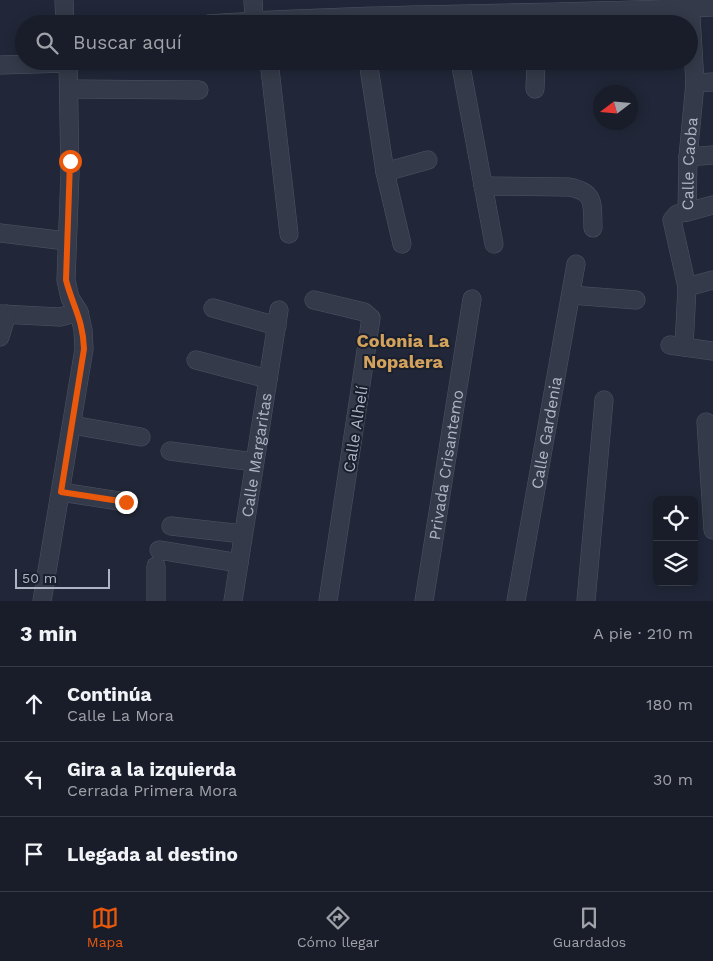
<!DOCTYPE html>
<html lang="es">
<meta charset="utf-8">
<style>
body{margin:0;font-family:"Work Sans",sans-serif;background:#222632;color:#f1f3f6}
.controls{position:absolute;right:15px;bottom:15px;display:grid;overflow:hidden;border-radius:8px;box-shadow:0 2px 12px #0003}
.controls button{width:45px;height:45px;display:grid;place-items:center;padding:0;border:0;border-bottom:1px solid #373b47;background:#191d2a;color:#f1f3f6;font:25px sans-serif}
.compass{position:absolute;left:593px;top:85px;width:45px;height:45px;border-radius:50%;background:#191d2a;box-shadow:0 2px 12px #0003;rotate:254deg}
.scale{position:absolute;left:15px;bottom:12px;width:95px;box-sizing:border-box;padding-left:5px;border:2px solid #afb4c5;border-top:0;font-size:14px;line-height:18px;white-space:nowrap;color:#afb4c5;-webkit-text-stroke:4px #1a1f2d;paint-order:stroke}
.stop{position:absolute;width:15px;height:15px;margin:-11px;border:4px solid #ea580c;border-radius:50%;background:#fff}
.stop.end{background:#ea580c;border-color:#fff;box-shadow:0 1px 5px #0008}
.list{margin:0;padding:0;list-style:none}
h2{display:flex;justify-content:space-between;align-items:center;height:65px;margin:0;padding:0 20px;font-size:21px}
h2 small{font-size:16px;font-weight:400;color:#9fa2a8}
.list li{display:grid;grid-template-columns:32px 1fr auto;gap:15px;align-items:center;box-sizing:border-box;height:75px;padding:0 20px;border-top:1px solid #373b47}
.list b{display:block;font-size:19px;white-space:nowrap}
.list p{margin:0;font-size:16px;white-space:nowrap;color:#9fa2a8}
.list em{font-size:16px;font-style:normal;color:#9fa2a8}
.icon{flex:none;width:28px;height:28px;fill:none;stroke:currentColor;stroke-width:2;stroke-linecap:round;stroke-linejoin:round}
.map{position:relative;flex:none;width:713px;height:601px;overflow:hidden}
.search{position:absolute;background:#191d2a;box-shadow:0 2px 12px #0003;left:15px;right:15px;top:15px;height:55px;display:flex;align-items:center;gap:12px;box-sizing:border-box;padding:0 18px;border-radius:28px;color:#9fa2a8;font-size:19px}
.sheet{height:290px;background:#191d2a}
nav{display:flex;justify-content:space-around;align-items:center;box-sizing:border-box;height:70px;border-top:1px solid #373b47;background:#191d2a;font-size:14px;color:#9fa2a8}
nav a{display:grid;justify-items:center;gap:2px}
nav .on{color:#ea580c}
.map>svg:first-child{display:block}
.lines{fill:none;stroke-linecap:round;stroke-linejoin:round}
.minor-casing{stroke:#4f5463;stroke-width:19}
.minor{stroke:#343a49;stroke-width:18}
.route{stroke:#ea580c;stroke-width:6}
.labels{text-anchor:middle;stroke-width:4;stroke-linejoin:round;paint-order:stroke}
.street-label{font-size:16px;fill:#afb4c5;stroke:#1a1f2d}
.neighbourhood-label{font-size:18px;font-weight:bold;fill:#d3a25c;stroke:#1a1f2d}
</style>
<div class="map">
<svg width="713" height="601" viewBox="0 0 713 601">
<rect width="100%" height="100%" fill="#212738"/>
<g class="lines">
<!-- minor casing -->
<g class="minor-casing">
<g id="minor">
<polyline points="64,0 65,24"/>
<polyline points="253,0 254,20"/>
<path d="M208,24C376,12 545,15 713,7"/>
<polyline points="269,61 289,234"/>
<polyline points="368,61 385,172 402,244"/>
<polyline points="460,61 494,244"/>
<polyline points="0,65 68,63"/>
<polyline points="695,83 713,82"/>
<polyline points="69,89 199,90"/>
<polyline points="535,89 536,61"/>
<polyline points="688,157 713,155"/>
<polyline points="385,172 428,160"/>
<path d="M483,186L569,187C596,192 592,204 593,228"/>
<polyline points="687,212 713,205"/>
<polyline points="0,233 66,241"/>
<polyline points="687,287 713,280"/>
<polyline points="571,295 636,300"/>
<polyline points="314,300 364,312 371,318 328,601"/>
<polyline points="213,308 277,326"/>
<polyline points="0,314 60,317 79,312"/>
<polyline points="0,337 7,314"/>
<polyline points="670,345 713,351"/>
<path id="s1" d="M684,347L687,287L672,220L677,214L687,212L688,157L695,83L690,0"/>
<polyline points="196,360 268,379"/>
<polyline points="706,422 713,530"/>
<polyline points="72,425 141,437"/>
<polyline points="170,451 254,462"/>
<polyline points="61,492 125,502"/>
<polyline points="171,526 243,534"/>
<polyline points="159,550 239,563"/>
<polyline points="42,601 84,349 83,330 79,312 70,298 66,280 70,173 68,61"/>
<polyline points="156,601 156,566"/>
<path id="s2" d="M233,601L279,310"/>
<path id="s3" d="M424,601L472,299"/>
<path id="s4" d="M516,601L576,264"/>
<polyline points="586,601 604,400"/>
</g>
</g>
<!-- minor -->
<use href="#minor" class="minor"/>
</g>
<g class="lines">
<!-- route -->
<path class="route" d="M70,161L66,280C73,307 83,319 84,349L61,492L126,502"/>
</g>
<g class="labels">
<!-- street labels -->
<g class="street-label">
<text dy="6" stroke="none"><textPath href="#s1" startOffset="195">Calle Caoba</textPath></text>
<text transform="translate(355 429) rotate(-81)" y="6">Calle Alhelí</text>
<text dy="6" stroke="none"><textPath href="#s4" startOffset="171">Calle Gardenia</textPath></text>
<text dy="6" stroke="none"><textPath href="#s2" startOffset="148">Calle Margaritas</textPath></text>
<text dy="6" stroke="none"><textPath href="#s3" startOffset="138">Privada Crisantemo</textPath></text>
</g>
<!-- neighbourhood labels -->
<g class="neighbourhood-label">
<text x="403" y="347">Colonia La<tspan x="403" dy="21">Nopalera</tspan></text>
</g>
</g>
</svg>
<div class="controls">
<button><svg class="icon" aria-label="locate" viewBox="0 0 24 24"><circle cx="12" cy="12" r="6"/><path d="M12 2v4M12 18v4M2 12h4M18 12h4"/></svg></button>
<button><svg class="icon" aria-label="layers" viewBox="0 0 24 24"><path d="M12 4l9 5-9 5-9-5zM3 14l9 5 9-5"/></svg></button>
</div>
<svg class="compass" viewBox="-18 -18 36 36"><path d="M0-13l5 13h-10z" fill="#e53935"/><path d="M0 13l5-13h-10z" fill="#9fa2a8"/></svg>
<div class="scale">50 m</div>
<div class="stop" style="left:70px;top:161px"></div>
<div class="stop end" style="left:126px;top:502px"></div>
<div class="search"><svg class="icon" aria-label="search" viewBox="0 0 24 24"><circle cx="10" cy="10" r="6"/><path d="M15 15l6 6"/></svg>Buscar aquí</div>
</div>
<section class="sheet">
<h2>3 min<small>A pie · 210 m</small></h2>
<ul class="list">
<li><svg class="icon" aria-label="ahead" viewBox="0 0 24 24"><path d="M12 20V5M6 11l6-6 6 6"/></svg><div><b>Continúa</b><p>Calle La Mora</p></div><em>180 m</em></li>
<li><svg class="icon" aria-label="left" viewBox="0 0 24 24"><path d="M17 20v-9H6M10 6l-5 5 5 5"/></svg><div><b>Gira a la izquierda</b><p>Cerrada Primera Mora</p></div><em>30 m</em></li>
<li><svg class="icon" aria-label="arrive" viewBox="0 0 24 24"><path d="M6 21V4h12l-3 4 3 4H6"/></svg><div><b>Llegada al destino</b></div></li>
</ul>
</section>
<nav>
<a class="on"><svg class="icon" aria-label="map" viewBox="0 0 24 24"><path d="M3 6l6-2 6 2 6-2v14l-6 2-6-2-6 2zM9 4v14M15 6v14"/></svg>Mapa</a>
<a><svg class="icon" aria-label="directions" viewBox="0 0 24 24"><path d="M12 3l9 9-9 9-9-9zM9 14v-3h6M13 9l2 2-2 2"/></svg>Cómo llegar</a>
<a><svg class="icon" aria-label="saved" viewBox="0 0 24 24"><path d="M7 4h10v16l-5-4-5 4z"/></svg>Guardados</a>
</nav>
